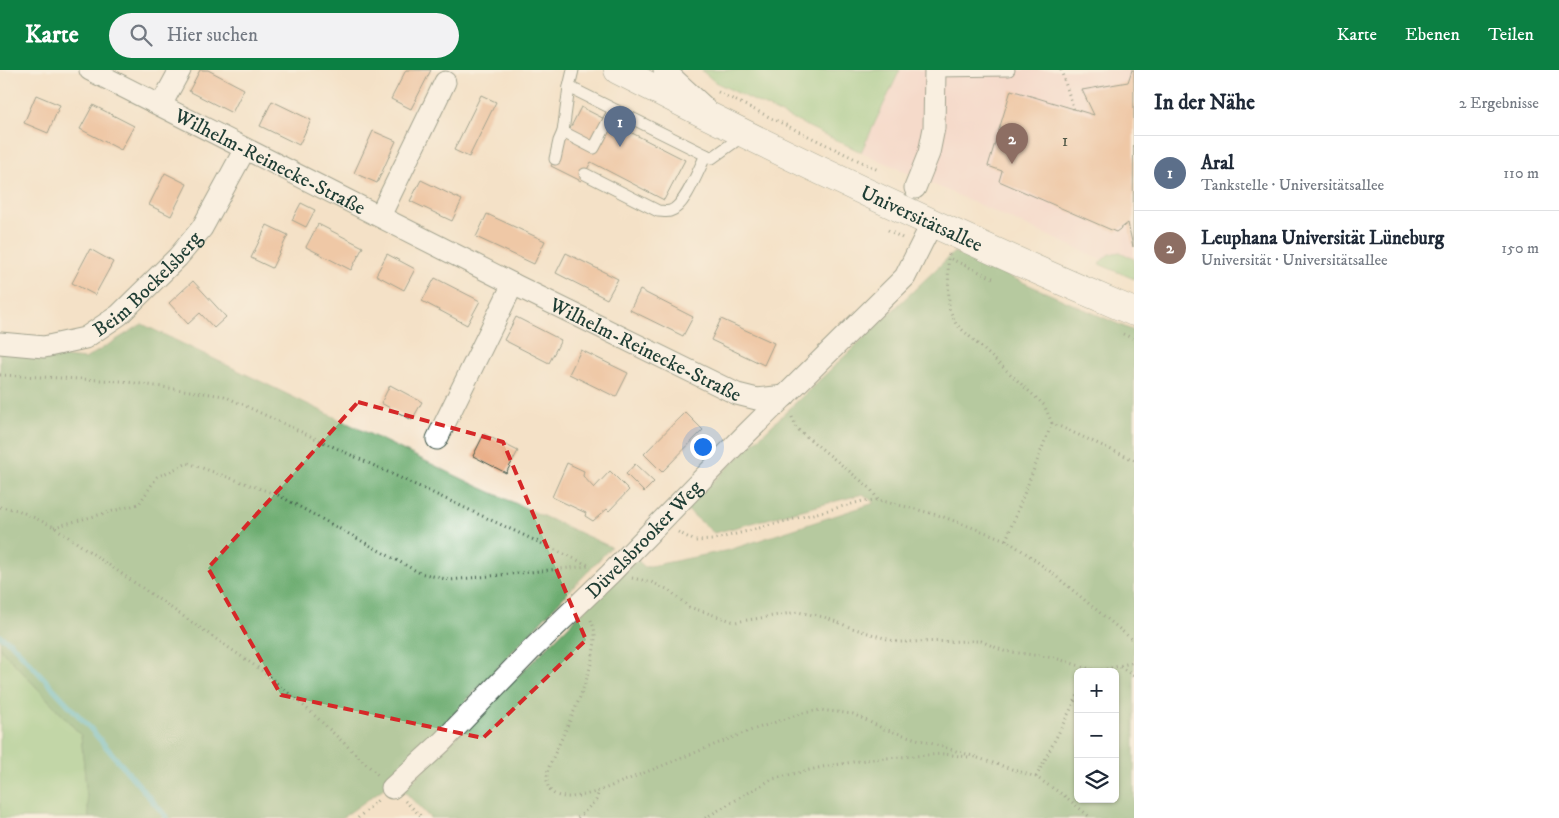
<!DOCTYPE html>
<html lang="de">
<meta charset="utf-8">
<style>
body{margin:0;font-family:"IM FELL DW Pica",serif;background:#f2f2f3;color:#1f2937}
.controls{position:absolute;right:15px;bottom:15px;display:grid;overflow:hidden;border-radius:8px;box-shadow:0 1px 4px #0004}
.controls button{width:45px;height:45px;display:grid;place-items:center;padding:0;border:0;border-bottom:1px solid #e0e1e3;background:#fff;color:#1f2937;font:25px sans-serif}
.you{position:absolute;left:702px;top:376px;width:18px;height:18px;margin:-12px;border:4px solid #fff;border-radius:50%;background:#1a73e8;box-shadow:0 0 0 8px #1a73e833}
.badge{display:grid;place-items:center;width:32px;height:32px;border-radius:50%;background:#0b8043;color:#fff;font-size:16px;font-weight:700}
.pin{position:absolute;translate:-50% -41px;filter:drop-shadow(0 1px 2px #0008)}
.pin::after{content:'';position:absolute;top:26px;width:18px;height:15px;background:inherit;clip-path:polygon(0 0,100% 0,50% 100%)}
.list{margin:0;padding:0;list-style:none}
h2{display:flex;justify-content:space-between;align-items:center;height:65px;margin:0;padding:0 20px;font-size:21px}
h2 small{font-size:16px;font-weight:400;color:#747a83}
.list li{display:grid;grid-template-columns:32px 1fr auto;gap:15px;align-items:center;box-sizing:border-box;height:75px;padding:0 20px;border-top:1px solid #e0e1e3}
.list b{display:block;font-size:19px;white-space:nowrap}
.list p{margin:0;font-size:16px;white-space:nowrap;color:#747a83}
.list em{font-size:16px;font-style:normal;color:#747a83}
.icon{flex:none;width:28px;height:28px;fill:none;stroke:currentColor;stroke-width:2;stroke-linecap:round;stroke-linejoin:round}
.map{position:relative;flex:none;width:1134px;height:748px;overflow:hidden}
header{display:flex;align-items:center;gap:30px;box-sizing:border-box;height:70px;padding:0 25px;background:#0b8043;color:#fff}
header strong{font-size:24px}
nav{display:flex;gap:28px;margin-inline-start:auto;font-size:18px}
.search{width:350px;height:45px;background:#f2f2f3;display:flex;align-items:center;gap:12px;box-sizing:border-box;padding:0 18px;border-radius:28px;color:#747a83;font-size:19px}
main{display:flex}
aside{flex:1;background:#fff}
.map>svg:first-child{display:block}
.built{fill:#f7d0cf}
.green{fill:#86c881;stroke:#52825a}
.forest{fill:#6cac6f;stroke:#467452;fill-rule:evenodd}
.lines{fill:none;stroke-linecap:round;stroke-linejoin:round}
.stream{stroke:#52bdce;stroke-width:5.5}
.building{fill:#e8a87f}
.lane-casing{stroke:#3f564a;stroke-width:13}
.street-casing{stroke:#3f564a;stroke-width:23}
.secondary-casing{stroke:#3f564a;stroke-width:29}
.path{stroke:#3f564a;stroke-width:3;stroke-dasharray:1 4;stroke-linecap:butt}
.lane{stroke:#fff;stroke-width:11}
.street{stroke:#fff;stroke-width:21}
.secondary{stroke:#fff;stroke-width:28}
.marked{fill:none;stroke:#d62828;stroke-width:4;stroke-dasharray:10 6;stroke-linejoin:round}
.labels{text-anchor:middle;stroke-width:5;stroke-linejoin:round;paint-order:stroke}
.number-label{font-size:18px;fill:#515847}
.street-label{font-size:20px;fill:#1f3d34;stroke:#fdfcf7}
</style>
<header>
<strong>Karte</strong>
<div class="search"><svg class="icon" aria-label="search" viewBox="0 0 24 24"><circle cx="10" cy="10" r="6"/><path d="M15 15l6 6"/></svg>Hier suchen</div>
<nav><a>Karte</a><a>Ebenen</a><a>Teilen</a></nav>
</header>
<main>
<div class="map">
<svg width="1134" height="748" viewBox="0 0 1134 748">
<rect width="100%" height="100%" fill="#fdfcf7"/>
<filter id="ink" filterUnits="userSpaceOnUse"><feTurbulence type="fractalNoise" baseFrequency=".02" numOctaves="2"/><feDisplacementMap in="SourceGraphic" scale="10" xChannelSelector="R" yChannelSelector="G"/><feConvolveMatrix kernelMatrix="1 2 1 2 8 2 1 2 1" color-interpolation-filters="sRGB"/></filter>
<filter id="wash" filterUnits="userSpaceOnUse"><feTurbulence type="fractalNoise" baseFrequency=".0096" numOctaves="4" result="noise"/><feDisplacementMap in="SourceGraphic" scale="20" xChannelSelector="R" yChannelSelector="G"/><feGaussianBlur stdDeviation="1.12" result="paint"/><feColorMatrix in="noise" values="0 0 0 0 0 0 0 0 0 0 0 0 0 0 0 0 0 1.4 0 .05"/><feComposite in="paint" operator="in"/></filter>
<g filter="url(#wash)">
<rect width="100%" height="100%" fill="#f4e1c7"/>
<!-- built -->
<polygon class="built" points="900,0 1134,0 1134,204 861,82"/>
<!-- green -->
<g class="green">
<polygon points="701,0 900,0 861,82 715,12"/>
<path d="M1120,182L1134,189V209L1099,194C1105,186 1110,183 1120,182Z"/>
<polygon points="0,578 81,665 89,748 0,748"/>
</g>
<!-- forest -->
<g class="forest">
<path d="M954,182L1134,261V748H430L403,720L636,489L645,497L729,480L874,433L863,424L714,463L685,438ZM1078,602H1115V729H1078Z"/>
<polygon points="142,254 473,414 611,477 384,718 342,748 89,748 81,665 0,578 0,280 85,289"/>
</g>
<g class="lines">
<!-- stream -->
<polyline class="stream" points="0,566 10,572 90,658 167,748"/>
</g>
<g id="blocks">
<!-- building -->
<g class="building">
<polygon points="200,0 208,0 244,19 232,43 189,21"/>
<polygon points="406,0 431,0 411,39 391,29"/>
<polygon points="1132,0 1134,0 1133,177 1128,153 1116,162 999,111 1002,101 988,96 1011,20 1094,45 1082,20 1128,12"/>
<polygon points="36,25 60,35 48,63 24,53"/>
<polygon points="481,25 496,32 469,87 454,80"/>
<polygon points="272,31 311,50 299,75 260,56"/>
<polygon points="93,35 134,56 121,80 80,59"/>
<polygon points="581,37 685,90 664,130 591,92 581,111 551,96"/>
<polygon points="373,61 396,71 377,113 354,103"/>
<polygon points="165,103 187,114 171,146 149,135"/>
<polygon points="421,110 462,130 452,151 410,131"/>
<polygon points="301,133 315,140 306,157 292,150"/>
<polygon points="487,144 545,171 534,194 476,167"/>
<polygon points="318,154 363,177 351,200 306,177"/>
<polygon points="267,155 288,165 272,198 251,188"/>
<polygon points="90,179 113,192 95,225 72,213"/>
<polygon points="566,183 618,209 607,229 556,203"/>
<polygon points="387,184 415,199 404,220 376,205"/>
<polygon points="435,208 480,231 467,255 422,231"/>
<polygon points="193,211 226,247 214,258 200,243 188,254 169,233"/>
<polygon points="640,220 693,247 683,266 630,240"/>
<polygon points="516,247 561,270 549,293 504,270"/>
<polygon points="721,249 774,273 764,295 711,270"/>
<polygon points="581,280 628,303 616,327 569,304"/>
<polygon points="390,315 422,332 412,350 381,333"/>
<polygon points="685,342 703,360 662,402 644,384"/>
<polygon points="484,364 518,381 506,403 473,386"/>
<polygon points="567,393 584,401 583,406 594,418 610,401 629,420 609,441 607,439 593,451 585,446 586,443 552,427"/>
<polygon points="635,394 654,412 644,422 626,404"/>
</g>
</g>
</g>
<g filter="url(#ink)">
<use href="#blocks" fill-opacity="0" stroke="#3f564a" stroke-width="1"/>
<g class="lines">
<!-- lane casing -->
<g class="lane-casing">
<g id="lane">
<polyline points="573,0 569,17 712,88 744,65"/>
<polyline points="935,1 1009,0"/>
<polyline points="569,17 563,62 594,78 614,40"/>
<polyline points="555,89 559,71 563,62"/>
<path d="M585,104L658,141C662,141 667,142 670,141C685,137 699,98 706,85"/>
</g>
</g>
<!-- street casing -->
<g class="street-casing">
<g id="street">
<path id="s1" d="M90,0L513,214L737,324L757,329L785,326"/>
<polyline points="664,0 703,36"/>
<polyline points="161,35 180,0"/>
<polyline points="915,118 929,83 934,58 935,0"/>
<polyline points="380,146 445,12"/>
<path id="s2" d="M0,273L44,277L85,268L119,245L178,187L202,158L245,79"/>
<polyline points="437,369 513,214"/>
<path id="s3" d="M392,718L442,672L531,580L610,504L743,367L905,207L932,153"/>
</g>
</g>
<!-- secondary casing -->
<g class="secondary-casing">
<g id="secondary">
<path id="s4" d="M618,0C787,87 959,168 1134,242"/>
</g>
</g>
<!-- path -->
<g class="path">
<polyline points="1061,0 1074,40"/>
<polyline points="718,22 878,100"/>
<polyline points="888,160 904,169"/>
<polyline points="949,184 948,187 949,238 956,254 1044,335 1052,353 1134,390"/>
<polyline points="951,189 993,208"/>
<polyline points="1123,264 1134,269"/>
<polyline points="0,305 121,311 224,326 590,496"/>
<polyline points="792,347 796,358 870,418 878,430"/>
<polyline points="0,437 18,440 54,457 261,600 312,643 379,706"/>
<polyline points="54,457 139,434 157,407 188,393 278,425 420,503 450,510 590,496"/>
<polyline points="678,462 695,471 713,470 863,431 878,430 915,439 941,446 1006,470 1027,484 1052,503 1134,571"/>
<polyline points="1006,470 1052,353"/>
<polyline points="632,508 651,512 669,520 689,537 735,552 798,542 824,547 852,558 897,572 981,571 1004,581 1055,588 1096,601 1107,599 1134,592"/>
<path d="M591,550C593,555 595,560 595,565C595,606 564,661 548,699C540,736 576,728 599,721L749,661L803,643L820,640L853,644L884,659L979,688"/>
<polyline points="1120,597 1134,606"/>
<polyline points="978,688 1036,707 1066,727 1091,748"/>
<polyline points="1036,707 1078,625"/>
<polyline points="405,731 423,748"/>
<polyline points="358,748 378,730"/>
<polyline points="578,748 596,730 599,721"/>
<polyline points="705,748 772,709 822,697 872,689 943,684 969,687"/>
</g>
<!-- lane -->
<use href="#lane" class="lane"/>
<!-- street -->
<use href="#street" class="street"/>
<!-- secondary -->
<use href="#secondary" class="secondary"/>
</g>
</g>
<!-- marked area -->
<path d="M0 0H1134V748H0ZM358,332L503,372L586,570L483,668L281,625L208,498Z" fill="#f4e1c7" fill-opacity=".55" fill-rule="evenodd"/>
<path class="marked" d="M358,332L503,372L586,570L483,668L281,625L208,498Z"/>
<g class="labels">
<!-- number labels -->
<g class="number-label">
<text x="1065" y="76">1</text>
</g>
<!-- street labels -->
<g class="street-label">
<text dy="7" stroke="none"><textPath href="#s1" startOffset="202">Wilhelm-Reinecke-Straße</textPath></text>
<text dy="7" stroke="none"><textPath href="#s4" startOffset="338">Universitätsallee</textPath></text>
<text dy="7" stroke="none"><textPath href="#s2" startOffset="169">Beim Bockelsberg</textPath></text>
<text dy="7" stroke="none"><textPath href="#s1" startOffset="622">Wilhelm-Reinecke-Straße</textPath></text>
<text dy="7" stroke="none"><textPath href="#s3" startOffset="354">Düvelsbrooker Weg</textPath></text>
</g>
</g>
</svg>
<div class="controls">
<button>+</button>
<button>−</button>
<button><svg class="icon" aria-label="layers" viewBox="0 0 24 24"><path d="M12 4l9 5-9 5-9-5zM3 14l9 5 9-5"/></svg></button>
</div>
<div class="you"></div>
<div class="pin badge" style="left:620px;top:77px;background:#5c6f8a">1</div>
<div class="pin badge" style="left:1012px;top:94px;background:#8d6e63">2</div>
</div>
<aside>
<h2>In der Nähe<small>2 Ergebnisse</small></h2>
<ul class="list">
<li><span class="badge" style="background:#5c6f8a">1</span><div><b>Aral</b><p>Tankstelle · Universitätsallee</p></div><em>110 m</em></li>
<li><span class="badge" style="background:#8d6e63">2</span><div><b>Leuphana Universität Lüneburg</b><p>Universität · Universitätsallee</p></div><em>150 m</em></li>
</ul>
</aside>
</main>
